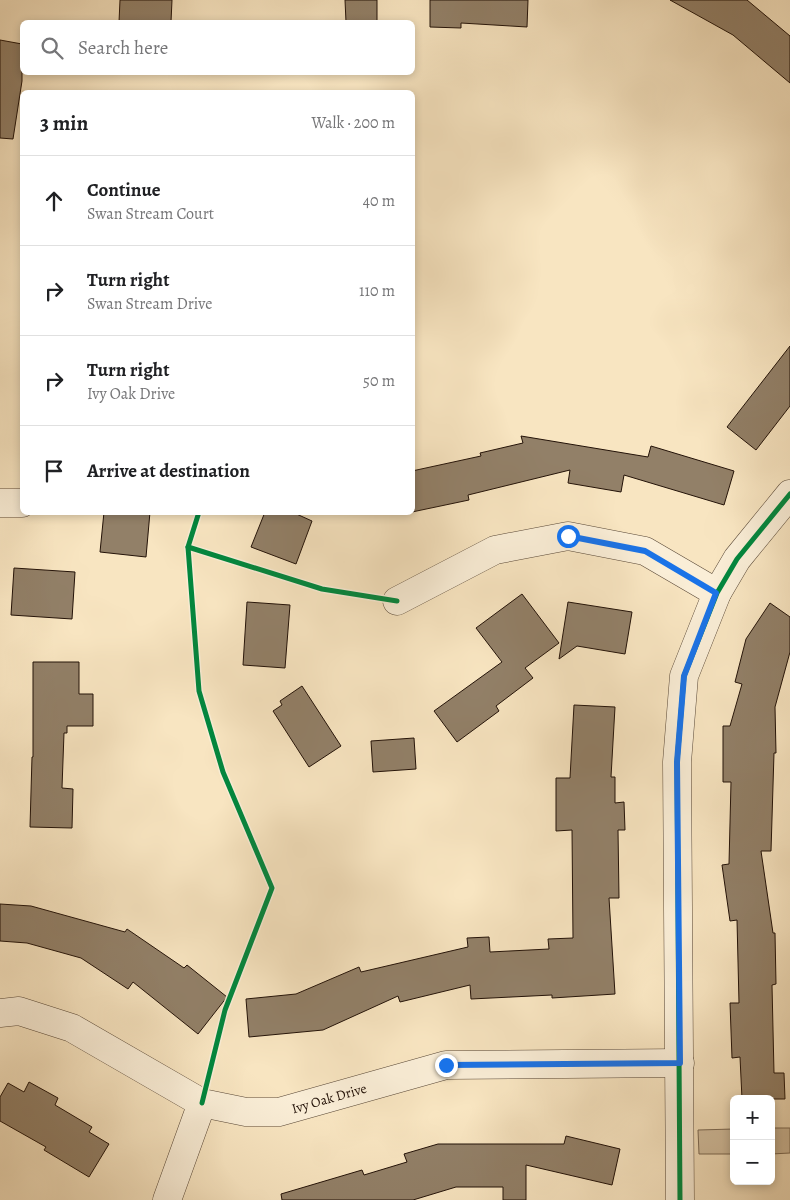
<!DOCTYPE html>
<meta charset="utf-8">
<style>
body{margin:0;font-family:Alegreya,serif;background:#f6f6f6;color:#202124}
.controls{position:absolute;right:15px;bottom:15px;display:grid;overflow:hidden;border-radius:8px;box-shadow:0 2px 8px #0003}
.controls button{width:45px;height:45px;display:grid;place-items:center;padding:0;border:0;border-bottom:1px solid #e0e0e0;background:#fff;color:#202124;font:25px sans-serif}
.stop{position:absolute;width:15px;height:15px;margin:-11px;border:4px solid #1a73e8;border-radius:50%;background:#fff}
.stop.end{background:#1a73e8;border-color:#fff;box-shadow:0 1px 5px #0008}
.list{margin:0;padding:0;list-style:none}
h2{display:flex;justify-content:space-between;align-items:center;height:65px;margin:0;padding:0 20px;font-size:21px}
h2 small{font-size:16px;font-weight:400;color:#757577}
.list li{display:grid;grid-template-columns:32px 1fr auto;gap:15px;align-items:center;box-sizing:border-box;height:90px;padding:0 20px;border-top:1px solid #e0e0e0}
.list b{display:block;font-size:19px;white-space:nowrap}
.list p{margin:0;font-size:16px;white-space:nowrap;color:#757577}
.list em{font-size:16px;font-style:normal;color:#757577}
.icon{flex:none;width:28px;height:28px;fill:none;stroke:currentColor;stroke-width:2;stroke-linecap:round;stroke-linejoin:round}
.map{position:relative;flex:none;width:790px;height:1200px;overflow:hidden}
.search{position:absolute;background:#fff;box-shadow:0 2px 8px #0003;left:20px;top:20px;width:395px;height:55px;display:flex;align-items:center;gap:12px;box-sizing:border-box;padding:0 18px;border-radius:8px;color:#757577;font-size:19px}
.panel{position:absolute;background:#fff;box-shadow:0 2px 8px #0003;left:20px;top:90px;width:395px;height:425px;border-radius:8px}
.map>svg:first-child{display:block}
.green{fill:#d4c1a2;stroke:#7c6a55}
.building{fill:#928068;stroke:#231208}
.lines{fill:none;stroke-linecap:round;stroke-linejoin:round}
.minor-casing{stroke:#584736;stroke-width:29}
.minor{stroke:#faeed7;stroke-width:28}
.cycleway-casing{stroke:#faeed7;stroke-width:8}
.cycleway{stroke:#00873e;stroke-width:5}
.route{stroke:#1a73e8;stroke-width:6}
.labels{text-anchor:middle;stroke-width:4;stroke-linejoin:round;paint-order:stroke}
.street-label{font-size:14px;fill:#231208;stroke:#faeed7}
</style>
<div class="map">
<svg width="790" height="1200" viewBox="0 0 790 1200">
<rect width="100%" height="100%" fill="#f8e5c1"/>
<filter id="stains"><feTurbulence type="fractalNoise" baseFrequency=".004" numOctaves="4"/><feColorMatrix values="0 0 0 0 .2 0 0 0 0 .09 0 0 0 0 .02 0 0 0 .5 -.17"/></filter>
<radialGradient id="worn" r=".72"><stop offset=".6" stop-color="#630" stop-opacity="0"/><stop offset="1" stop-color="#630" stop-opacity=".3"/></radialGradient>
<!-- green -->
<g class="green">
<polygon points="771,1128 790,1128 790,1153 771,1154"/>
<polygon points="734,1129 734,1154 699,1154 698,1130"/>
</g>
<!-- building -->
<g class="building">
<polygon points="120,0 172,0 171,22 119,22"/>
<polygon points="345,0 377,0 377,22 346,22"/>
<polygon points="430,0 528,0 527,27 461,23 461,28 430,27"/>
<polygon points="670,0 747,0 790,36 790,83 733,35"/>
<polygon points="0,40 22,44 22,81 13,139 0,138"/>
<polygon points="790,346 790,406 756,450 727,427"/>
<polygon points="521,436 648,457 651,446 734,471 724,505 624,475 621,492 568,483 570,470 468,495 469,500 412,512 412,471 481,456 480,453 523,443"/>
<polygon points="104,512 150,512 146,557 100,552"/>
<polygon points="265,512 292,512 312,521 296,564 251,547"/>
<polygon points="14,568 75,572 72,619 11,615"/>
<polygon points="522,594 559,643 525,668 533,678 496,706 499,711 457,742 434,711 502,662 476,628"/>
<polygon points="247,602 290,605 285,668 243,665"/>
<polygon points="568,602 632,612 625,654 577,646 559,659"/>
<polygon points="770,603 790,617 790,652 775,707 776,753 774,753 771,851 761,851 773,933 775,933 776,984 772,985 774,1073 784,1073 785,1099 742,1099 740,1057 732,1058 730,1003 739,1003 737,920 730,921 722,865 729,864 731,782 723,782 723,726 730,726 742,684 735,682 746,639"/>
<polygon points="33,662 79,662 79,694 93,694 93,726 67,726 67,733 64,733 62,788 73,789 72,828 30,827 32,757 33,757"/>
<polygon points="302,686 341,746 309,767 273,711 282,705 280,701"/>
<polygon points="574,705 615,707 611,777 615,777 615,803 624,802 625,830 618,830 619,898 609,898 615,994 552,998 552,995 471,999 470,985 400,1002 398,996 323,1030 249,1037 246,999 296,994 359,967 361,972 468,947 467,938 489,937 490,952 549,949 548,939 573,938 572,830 556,831 556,778 570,778"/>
<polygon points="414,738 416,769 373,772 371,741"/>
<polygon points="0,904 31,906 125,932 127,929 184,968 187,965 227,997 198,1034 133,982 128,989 81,958 27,943 0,941"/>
<polygon points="29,1082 58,1098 55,1105 92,1127 89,1132 109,1144 89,1177 44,1150 46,1147 0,1121 0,1097 8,1083 24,1092"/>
<polygon points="566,1136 620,1149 612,1185 526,1165 526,1200 503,1200 503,1187 456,1187 413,1200 282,1200 281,1194 362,1170 364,1175 407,1162 404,1154 438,1144 564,1144"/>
</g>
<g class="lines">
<!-- minor casing -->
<g class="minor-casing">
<g id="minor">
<polyline points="0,503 22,503"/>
<polyline points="397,601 495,550 568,536 645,551 717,593"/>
<polyline points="0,1013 19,1011 72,1028 202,1103 246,1112 279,1112 446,1065 680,1063"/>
<polyline points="167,1200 202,1103"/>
<polyline points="680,1200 677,762 684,676 717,593 737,559 790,494"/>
</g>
</g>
<!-- minor -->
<use href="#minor" class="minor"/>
<!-- cycleway casing -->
<g class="cycleway-casing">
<g id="cycleway">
<polyline points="199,512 188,547 199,691 223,772 272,888 225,1010 202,1103"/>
<polyline points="188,547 322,589 397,601"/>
<polyline points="680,1200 677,762 684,676 717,593 737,559 790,494"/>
</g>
</g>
<!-- cycleway -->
<use href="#cycleway" class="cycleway"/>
</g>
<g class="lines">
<!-- route -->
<polyline class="route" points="446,1065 680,1063 677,762 684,676 716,593 645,551 568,536"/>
</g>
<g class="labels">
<!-- street labels -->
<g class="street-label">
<text transform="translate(329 1098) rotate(-16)" y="5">Ivy Oak Drive</text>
</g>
</g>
<rect width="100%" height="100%" filter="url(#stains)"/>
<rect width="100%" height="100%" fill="url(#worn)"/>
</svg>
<div class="controls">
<button>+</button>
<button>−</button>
</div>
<div class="stop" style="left:568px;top:536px"></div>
<div class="stop end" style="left:446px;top:1065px"></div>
<div class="search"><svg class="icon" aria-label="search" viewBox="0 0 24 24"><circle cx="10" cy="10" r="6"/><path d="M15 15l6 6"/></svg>Search here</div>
<section class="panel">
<h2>3 min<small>Walk · 200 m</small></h2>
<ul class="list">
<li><svg class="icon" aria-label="ahead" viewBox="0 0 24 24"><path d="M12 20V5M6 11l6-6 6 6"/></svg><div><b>Continue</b><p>Swan Stream Court</p></div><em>40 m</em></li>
<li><svg class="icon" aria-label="right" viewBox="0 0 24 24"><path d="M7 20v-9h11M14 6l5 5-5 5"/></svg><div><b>Turn right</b><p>Swan Stream Drive</p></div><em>110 m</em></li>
<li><svg class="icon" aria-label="right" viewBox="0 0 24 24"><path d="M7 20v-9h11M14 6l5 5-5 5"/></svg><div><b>Turn right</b><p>Ivy Oak Drive</p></div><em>50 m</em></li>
<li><svg class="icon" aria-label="arrive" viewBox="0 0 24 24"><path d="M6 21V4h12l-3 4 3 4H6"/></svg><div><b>Arrive at destination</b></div></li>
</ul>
</section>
</div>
